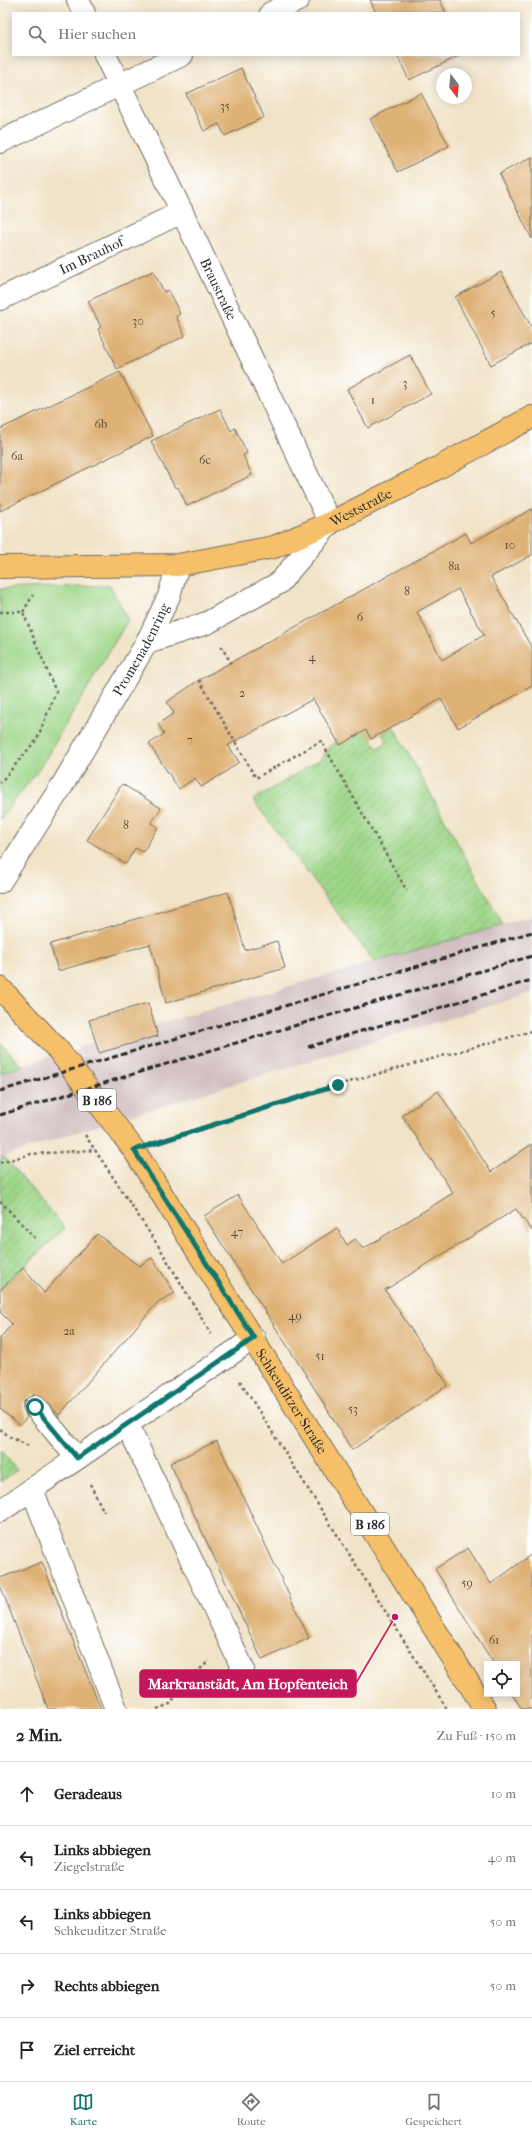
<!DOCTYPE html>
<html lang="de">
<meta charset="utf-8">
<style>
body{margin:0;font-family:"IM FELL French Canon",serif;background:#f6f6f6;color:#222}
.controls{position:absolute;right:12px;bottom:12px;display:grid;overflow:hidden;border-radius:0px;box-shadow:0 2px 10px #0003}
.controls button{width:36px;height:36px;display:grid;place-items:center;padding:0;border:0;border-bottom:1px solid #e0e0e0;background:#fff;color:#222;font:20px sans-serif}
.compass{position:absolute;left:436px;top:68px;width:36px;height:36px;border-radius:50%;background:#fff;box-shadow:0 2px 10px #0003;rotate:164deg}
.stop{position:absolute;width:12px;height:12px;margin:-9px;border:3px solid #0f766e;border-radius:50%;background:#fff}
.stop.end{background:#0f766e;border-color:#fff;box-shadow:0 1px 4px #0008}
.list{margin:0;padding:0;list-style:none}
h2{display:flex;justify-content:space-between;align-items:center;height:52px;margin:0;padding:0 16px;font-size:17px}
h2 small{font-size:13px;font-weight:400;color:#767676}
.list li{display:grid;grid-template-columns:26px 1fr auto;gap:12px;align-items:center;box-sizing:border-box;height:64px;padding:0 16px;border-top:1px solid #e0e0e0}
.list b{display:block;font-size:15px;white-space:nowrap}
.list p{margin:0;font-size:13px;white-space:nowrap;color:#767676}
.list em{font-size:13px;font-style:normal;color:#767676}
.icon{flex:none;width:22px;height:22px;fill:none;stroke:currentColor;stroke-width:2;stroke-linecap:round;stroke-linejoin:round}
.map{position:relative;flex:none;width:532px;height:1709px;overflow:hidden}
.search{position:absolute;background:#fff;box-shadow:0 2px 10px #0003;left:12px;right:12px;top:12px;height:44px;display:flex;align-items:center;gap:10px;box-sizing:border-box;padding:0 14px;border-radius:0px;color:#767676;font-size:15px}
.sheet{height:372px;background:#fff}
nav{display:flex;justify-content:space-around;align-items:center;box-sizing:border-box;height:56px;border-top:1px solid #e0e0e0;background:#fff;font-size:11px;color:#767676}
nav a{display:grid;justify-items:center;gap:2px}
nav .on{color:#0f766e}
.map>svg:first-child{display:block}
.industrial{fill:#d2bfc0}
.grass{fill:url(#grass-tufts);stroke:#64805a}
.park{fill:#9ed689;stroke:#64805a}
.garden{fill:url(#garden-furrows);stroke:#64805a}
.building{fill:#deb175;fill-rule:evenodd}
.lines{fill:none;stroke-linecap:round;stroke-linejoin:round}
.minor-casing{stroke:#706b62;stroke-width:24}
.major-casing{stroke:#706b62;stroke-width:24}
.path{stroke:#706b62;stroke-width:2.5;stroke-dasharray:3 3;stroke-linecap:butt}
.minor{stroke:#fff;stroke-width:22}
.major{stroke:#f6c06b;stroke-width:22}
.rail{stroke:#2b2b2b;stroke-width:3;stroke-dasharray:6 3;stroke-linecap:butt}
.route{stroke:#0f766e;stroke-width:5}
.labels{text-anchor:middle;stroke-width:4;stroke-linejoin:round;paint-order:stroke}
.number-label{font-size:12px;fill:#584c3e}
.shield{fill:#fff;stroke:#6b6b6b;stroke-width:1}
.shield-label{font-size:13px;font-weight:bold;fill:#2b2b2b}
.street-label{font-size:14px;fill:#2b2b2b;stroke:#fff}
.leader{fill:none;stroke:#c2185b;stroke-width:1.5}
.callout-dot{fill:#c2185b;stroke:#fff;stroke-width:1.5}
.callout{fill:#c2185b;stroke:#c2185b;stroke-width:1.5}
.callout-label{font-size:15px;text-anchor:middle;font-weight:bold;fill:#fff}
</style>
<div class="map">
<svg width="532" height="1709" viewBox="0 0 532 1709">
<defs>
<pattern id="grass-tufts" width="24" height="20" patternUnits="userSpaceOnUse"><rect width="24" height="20" fill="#9ed689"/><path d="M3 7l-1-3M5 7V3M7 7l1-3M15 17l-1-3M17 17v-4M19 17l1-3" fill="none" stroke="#88b876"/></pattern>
<pattern id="garden-furrows" width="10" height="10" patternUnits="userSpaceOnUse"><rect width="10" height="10" fill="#9ed689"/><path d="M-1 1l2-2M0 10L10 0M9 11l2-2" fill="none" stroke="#88b876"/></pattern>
</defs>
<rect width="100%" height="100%" fill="#fff"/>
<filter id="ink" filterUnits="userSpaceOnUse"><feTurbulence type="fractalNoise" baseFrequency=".025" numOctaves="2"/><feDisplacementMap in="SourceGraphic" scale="8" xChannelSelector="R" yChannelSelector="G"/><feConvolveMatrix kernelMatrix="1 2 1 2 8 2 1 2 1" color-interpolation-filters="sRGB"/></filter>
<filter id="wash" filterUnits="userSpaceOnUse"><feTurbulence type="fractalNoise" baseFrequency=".012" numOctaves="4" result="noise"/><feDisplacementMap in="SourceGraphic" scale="16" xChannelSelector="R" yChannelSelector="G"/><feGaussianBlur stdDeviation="0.9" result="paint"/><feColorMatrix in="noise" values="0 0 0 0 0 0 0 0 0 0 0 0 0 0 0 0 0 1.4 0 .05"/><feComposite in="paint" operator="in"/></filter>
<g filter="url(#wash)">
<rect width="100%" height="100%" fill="#f1e3c7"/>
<!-- industrial -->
<polygon class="industrial" points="532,916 532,993 74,1133 0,1158 0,1073 95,1042 89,1020 148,1003 155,1025"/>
<!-- grass -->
<polygon class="grass" points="0,1043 22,1066 0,1073"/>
<!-- park -->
<polygon class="park" points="110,585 128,620 40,768 0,819 0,589"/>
<!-- garden -->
<g class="garden">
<polygon points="393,726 503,925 374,962 253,800 321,759 336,739 340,745 366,730 377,748 387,742 382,734"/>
<polygon points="4,1157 65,1228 0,1290 0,1159"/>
<polygon points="0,1450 17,1470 0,1482"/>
</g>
<g id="blocks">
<!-- building -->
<g class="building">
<polygon points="370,0 440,0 446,13 376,13"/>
<polygon points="397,55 461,55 409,80"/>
<polygon points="241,68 264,117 225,136 219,124 204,131 186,94"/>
<polygon points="421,93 449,146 398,172 370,119"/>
<polygon points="532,157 532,239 499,174"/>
<polygon points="153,271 164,292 168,290 180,314 176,316 185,336 117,369 98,329 101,327 88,301"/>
<polygon points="501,272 532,328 532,343 491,365 455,297"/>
<polygon points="410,355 431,394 368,428 347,389"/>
<polygon points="120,372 153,436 0,511 0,429"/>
<polygon points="220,409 231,431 235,428 247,453 243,455 252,475 187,506 178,487 175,488 151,441"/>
<path d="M532,509V555L491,577L532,648V686L458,728L441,699L371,739L366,730L340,745L313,699L228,745L239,762L224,773L201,787L195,778L179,789L149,744L164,734L158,724L174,713L167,702L199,680L466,533L471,543ZM458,589L484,635L442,660L417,612Z"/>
<polygon points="122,784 161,808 151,823 158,827 143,852 135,848 126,864 87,840"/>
<polygon points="228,892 245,950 277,941 285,968 166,1003 150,944 58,971 50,944"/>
<polygon points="148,1003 158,1036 99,1053 89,1020"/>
<polygon points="438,1091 491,1172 532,1144 532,1231 516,1209 385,1290 448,1385 352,1450 313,1386 204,1216 238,1195 282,1264 337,1228 347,1245 355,1239 363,1249 453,1193 402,1115"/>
<polygon points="97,1234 139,1266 152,1258 175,1293 158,1302 59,1415 44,1399 39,1395 33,1395 23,1402 23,1409 27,1417 20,1425 0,1409 0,1338 12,1324 0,1312 0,1290 23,1268 44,1293"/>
<polygon points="217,1441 309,1638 262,1660 170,1463"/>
<polygon points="468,1548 491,1584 532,1554 532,1709 522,1709 512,1694 517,1694 517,1664 494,1664 435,1569"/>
<polygon points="42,1562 66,1623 101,1709 48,1709 0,1585 0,1578"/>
</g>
</g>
</g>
<g filter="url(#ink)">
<use href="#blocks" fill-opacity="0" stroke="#706b62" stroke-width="1"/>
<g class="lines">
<!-- minor casing -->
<g class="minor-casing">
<g id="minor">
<polyline points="78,0 84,13"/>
<polyline points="271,13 298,0"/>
<path id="s1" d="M105,55L182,212L330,523L279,583L207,623L147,642"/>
<polyline points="0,142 182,55"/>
<path id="s2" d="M0,299L182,212"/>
<path id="s3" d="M0,882L63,784L147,642L169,596L178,565"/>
<polyline points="35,1407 77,1458"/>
<polyline points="127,1424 243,1669"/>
<polyline points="32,1489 116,1709"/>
<polyline points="0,1511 254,1338"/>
</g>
</g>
<!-- major casing -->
<g class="major-casing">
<g id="major">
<path id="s4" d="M0,567L178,565L274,547L330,523L436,469L532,417"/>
<path id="s5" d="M0,988L59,1051L134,1150L485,1709"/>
</g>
</g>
<!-- path -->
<g class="path">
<polyline points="0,612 23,612 56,692 37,739 0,783"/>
<polyline points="23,612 33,595"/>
<polyline points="221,646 231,663"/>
<polyline points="199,680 256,778 321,741 407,891"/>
<polyline points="85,1135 161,1250 211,1334"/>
<polyline points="161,1141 338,1085 532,1031"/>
<polyline points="0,1163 31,1154 95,1150"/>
<polyline points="0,1201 35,1238"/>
<polyline points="240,1381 447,1709"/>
<polyline points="0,1429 10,1437 29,1446"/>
<polyline points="90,1484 104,1512"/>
<polyline points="157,1709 170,1704 187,1681 209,1661"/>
</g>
<!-- minor -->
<use href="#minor" class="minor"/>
<!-- major -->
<use href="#major" class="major"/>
<!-- rail -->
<g class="rail">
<polyline points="308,1047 532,980"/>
<polyline points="0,1091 532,932"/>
<polyline points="0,1115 212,1050 532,956"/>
</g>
</g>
</g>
<g class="lines" filter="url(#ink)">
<!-- route -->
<polyline class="route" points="35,1407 77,1458 254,1338 134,1150 338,1085"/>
</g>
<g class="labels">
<!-- number labels -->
<g class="number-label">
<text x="225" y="110">35</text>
<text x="493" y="317">5</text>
<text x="138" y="325">30</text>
<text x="405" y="387">3</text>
<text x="373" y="404">1</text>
<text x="101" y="428">6b</text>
<text x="17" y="460">6a</text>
<text x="205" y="464">6c</text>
<text x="510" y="549">10</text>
<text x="454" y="570">8a</text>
<text x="407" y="595">8</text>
<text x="360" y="621">6</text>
<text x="312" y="661">4</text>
<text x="242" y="697">2</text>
<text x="190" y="744">7</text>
<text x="126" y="829">8</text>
<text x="237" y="1236">47</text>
<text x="295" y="1320">49</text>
<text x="69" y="1335">2a</text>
<text x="320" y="1360">51</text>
<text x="353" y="1413">53</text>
<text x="467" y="1587">59</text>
<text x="494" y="1644">61</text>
</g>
<!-- shield labels -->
<g class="shield">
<rect x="78" y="1089" width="38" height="22" rx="3"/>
<rect x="351" y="1513" width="38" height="22" rx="3"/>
</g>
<g class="shield-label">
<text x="97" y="1105">B 186</text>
<text x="370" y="1529">B 186</text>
</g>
<!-- street labels -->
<g class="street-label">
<text dy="5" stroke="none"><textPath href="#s2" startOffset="101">Im Brauhof</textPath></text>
<text dy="5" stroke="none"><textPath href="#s1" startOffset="260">Braustraße</textPath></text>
<text dy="5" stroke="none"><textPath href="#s4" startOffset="371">Weststraße</textPath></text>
<text dy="5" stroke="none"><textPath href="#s3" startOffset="272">Promenadenring</textPath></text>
<text dy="5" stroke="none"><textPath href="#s5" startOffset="507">Schkeuditzer Straße</textPath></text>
</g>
</g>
<!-- callouts -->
<path class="leader" d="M395 1617L356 1683"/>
<circle class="callout-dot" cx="395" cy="1617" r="4"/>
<rect class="callout" x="140" y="1670" width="216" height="27" rx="4"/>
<g class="callout-label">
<text x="248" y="1689">Markranstädt, Am Hopfenteich</text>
</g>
</svg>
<div class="controls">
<button><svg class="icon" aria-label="locate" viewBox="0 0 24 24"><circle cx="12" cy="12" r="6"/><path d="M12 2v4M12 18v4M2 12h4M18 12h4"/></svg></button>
</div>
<svg class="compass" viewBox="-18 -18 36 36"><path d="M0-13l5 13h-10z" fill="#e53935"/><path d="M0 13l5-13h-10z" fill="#767676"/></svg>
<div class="stop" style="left:35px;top:1407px"></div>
<div class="stop end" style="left:338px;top:1085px"></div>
<div class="search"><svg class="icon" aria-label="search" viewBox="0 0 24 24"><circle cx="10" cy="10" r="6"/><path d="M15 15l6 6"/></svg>Hier suchen</div>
</div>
<section class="sheet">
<h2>2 Min.<small>Zu Fuß · 150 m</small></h2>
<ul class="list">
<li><svg class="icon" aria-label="ahead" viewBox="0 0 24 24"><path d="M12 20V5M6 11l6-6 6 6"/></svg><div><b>Geradeaus</b></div><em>10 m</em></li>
<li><svg class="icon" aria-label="left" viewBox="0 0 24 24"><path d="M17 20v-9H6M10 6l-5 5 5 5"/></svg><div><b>Links abbiegen</b><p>Ziegelstraße</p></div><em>40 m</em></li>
<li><svg class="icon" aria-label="left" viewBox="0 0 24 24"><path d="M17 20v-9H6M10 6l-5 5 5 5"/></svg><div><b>Links abbiegen</b><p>Schkeuditzer Straße</p></div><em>50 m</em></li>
<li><svg class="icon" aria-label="right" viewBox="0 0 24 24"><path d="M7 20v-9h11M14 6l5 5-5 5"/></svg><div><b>Rechts abbiegen</b></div><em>50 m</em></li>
<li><svg class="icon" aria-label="arrive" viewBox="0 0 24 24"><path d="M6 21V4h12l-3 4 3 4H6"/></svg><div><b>Ziel erreicht</b></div></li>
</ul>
</section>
<nav>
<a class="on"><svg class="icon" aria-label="map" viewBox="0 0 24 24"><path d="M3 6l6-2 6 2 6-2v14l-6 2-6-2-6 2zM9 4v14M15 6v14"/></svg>Karte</a>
<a><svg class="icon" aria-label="directions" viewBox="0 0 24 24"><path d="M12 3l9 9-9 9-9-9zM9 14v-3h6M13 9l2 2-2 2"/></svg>Route</a>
<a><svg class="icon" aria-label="saved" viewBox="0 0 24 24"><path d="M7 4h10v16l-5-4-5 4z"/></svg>Gespeichert</a>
</nav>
